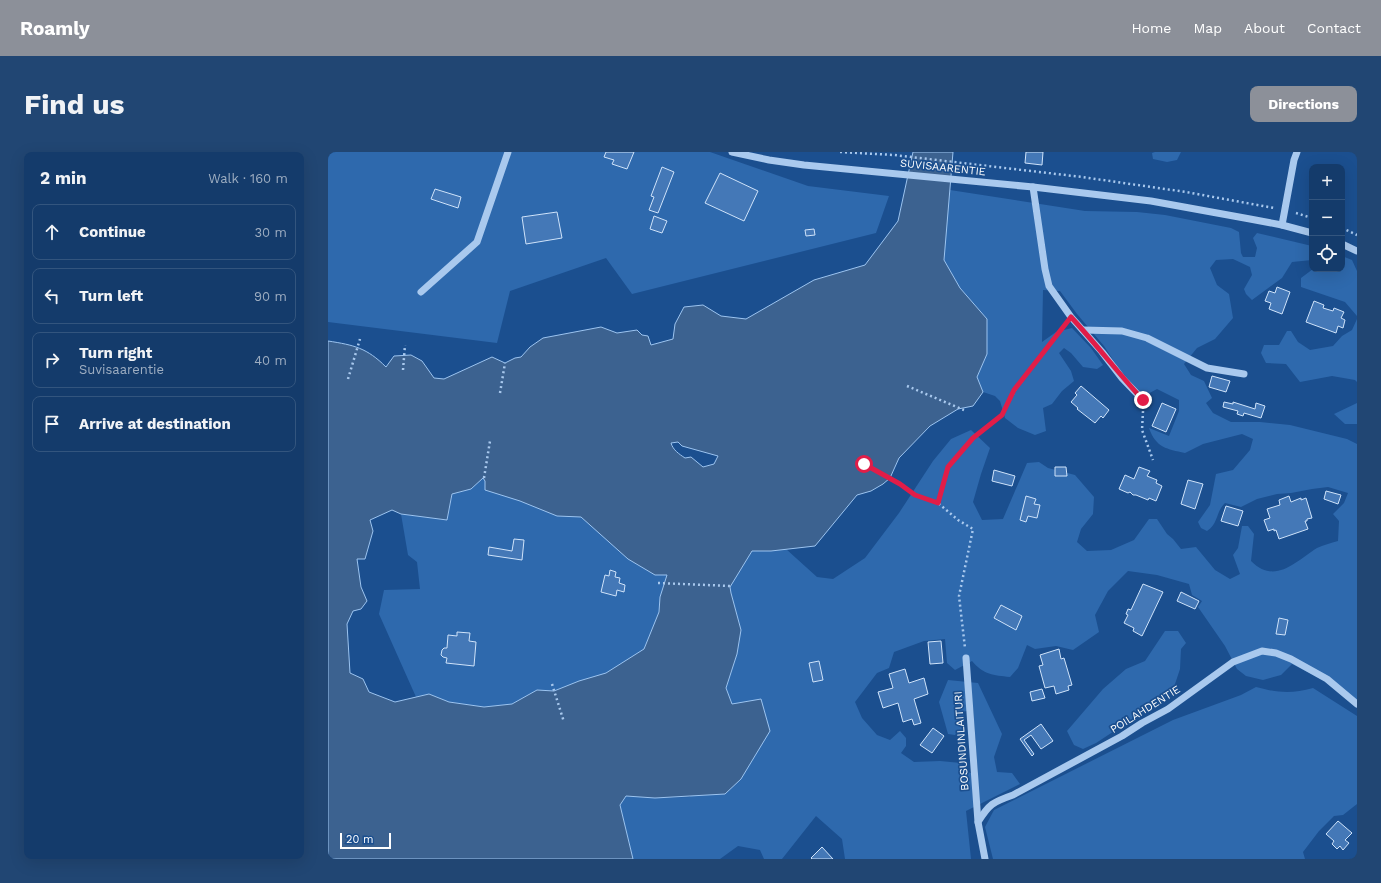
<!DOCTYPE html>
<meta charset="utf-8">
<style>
body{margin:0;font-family:"Work Sans",sans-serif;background:#214673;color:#f1f3f6}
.controls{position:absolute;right:12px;top:12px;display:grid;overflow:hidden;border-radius:8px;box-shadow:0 4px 16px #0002}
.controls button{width:36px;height:36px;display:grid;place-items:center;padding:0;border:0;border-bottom:1px solid #33557e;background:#143b6b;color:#f1f3f6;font:20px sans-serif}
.scale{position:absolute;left:12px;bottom:10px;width:51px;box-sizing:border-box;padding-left:4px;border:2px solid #fff;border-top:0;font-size:11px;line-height:14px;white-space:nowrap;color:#fff;-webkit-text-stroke:3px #1b4f8f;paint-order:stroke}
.stop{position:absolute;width:12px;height:12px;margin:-9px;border:3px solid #e11d48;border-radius:50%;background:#fff}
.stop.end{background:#e11d48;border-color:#fff;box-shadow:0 1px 4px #0008}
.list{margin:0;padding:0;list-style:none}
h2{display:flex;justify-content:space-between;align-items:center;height:52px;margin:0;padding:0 16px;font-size:17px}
h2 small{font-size:13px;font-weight:400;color:#9dadc1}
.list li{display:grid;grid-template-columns:26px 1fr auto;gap:12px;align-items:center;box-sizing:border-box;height:56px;margin:0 8px 8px;padding:0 8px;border:1px solid #33557e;border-radius:8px}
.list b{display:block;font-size:15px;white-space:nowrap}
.list p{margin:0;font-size:13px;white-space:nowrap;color:#9dadc1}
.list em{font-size:13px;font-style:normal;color:#9dadc1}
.icon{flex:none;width:22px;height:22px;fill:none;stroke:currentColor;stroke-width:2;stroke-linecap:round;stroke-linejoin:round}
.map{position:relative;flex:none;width:1029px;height:707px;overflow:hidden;border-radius:8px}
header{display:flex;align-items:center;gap:24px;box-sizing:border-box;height:56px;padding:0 20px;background:#8c9099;color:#fff}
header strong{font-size:19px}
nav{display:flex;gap:22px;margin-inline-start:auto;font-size:14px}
.intro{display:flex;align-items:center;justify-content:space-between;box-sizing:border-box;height:96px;padding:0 24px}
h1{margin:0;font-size:28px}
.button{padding:10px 18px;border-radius:8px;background:#8c9099;color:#fff;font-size:14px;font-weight:700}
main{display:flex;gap:24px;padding:0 24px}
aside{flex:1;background:#143b6b;border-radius:8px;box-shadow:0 4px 16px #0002}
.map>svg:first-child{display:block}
.green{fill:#2e69ad}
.water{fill:#3c6290;stroke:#9cc4f0;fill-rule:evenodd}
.building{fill:#4478b7;stroke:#cfe3fa}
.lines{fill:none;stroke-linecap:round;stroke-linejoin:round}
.path{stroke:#a9c9ee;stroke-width:2.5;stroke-dasharray:2 3;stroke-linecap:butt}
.minor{stroke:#a9c9ee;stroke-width:7}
.route{stroke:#e11d48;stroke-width:5}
.labels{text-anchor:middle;stroke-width:3.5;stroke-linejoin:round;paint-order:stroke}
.street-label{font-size:11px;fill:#fff;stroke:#1b4f8f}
</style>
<header>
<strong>Roamly</strong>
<nav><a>Home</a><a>Map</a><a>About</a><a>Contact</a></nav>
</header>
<div class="intro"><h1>Find us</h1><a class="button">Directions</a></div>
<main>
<aside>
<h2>2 min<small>Walk · 160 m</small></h2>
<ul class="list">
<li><svg class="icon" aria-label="ahead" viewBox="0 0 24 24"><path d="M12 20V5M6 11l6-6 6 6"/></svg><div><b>Continue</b></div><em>30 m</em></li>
<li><svg class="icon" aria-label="left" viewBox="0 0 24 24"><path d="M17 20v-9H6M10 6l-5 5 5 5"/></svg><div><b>Turn left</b></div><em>90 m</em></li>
<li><svg class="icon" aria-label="right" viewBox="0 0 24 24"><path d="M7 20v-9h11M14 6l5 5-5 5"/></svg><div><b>Turn right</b><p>Suvisaarentie</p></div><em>40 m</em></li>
<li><svg class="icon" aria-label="arrive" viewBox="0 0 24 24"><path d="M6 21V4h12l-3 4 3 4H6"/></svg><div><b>Arrive at destination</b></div></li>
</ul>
</aside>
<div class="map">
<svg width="1029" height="707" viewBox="0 0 1029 707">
<rect width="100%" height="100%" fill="#1b4f8f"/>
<!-- green -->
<g class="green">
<polygon points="0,0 382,0 480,34 561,44 548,81 304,142 278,106 182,139 169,191 0,170"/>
<polygon points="827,0 853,0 849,8 839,10 825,7 824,1"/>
<path d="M622,38L757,59L809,60L837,63L903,76L911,80L913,101L915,105H927L929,96L925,86L929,81L984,94V108L964,110L954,126L924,148L918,142L916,137L924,123L922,115L905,107L888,108L882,116L889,133L901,142L905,166L887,187L869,196L856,212L863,223L876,229L884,246L878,251L885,261L903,270H932L962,273L1019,287L1029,292V549L1022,542L964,512L953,523L935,528L918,524L909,517L897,494L870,455L874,449L864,443L861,432L829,423L800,419L780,439L767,463L771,480L745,498L728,494L707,497L699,493L690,516L682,525C665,523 656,523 644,509L627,518L619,511L617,487L596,489L566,500L561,516L549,521L527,550L534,566L549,583L562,588L572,579L578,586V594L573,601L586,610L612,609L633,611L642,621H650L645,556L636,560L634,578L627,583L620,582L611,550L620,528L650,531L674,582L666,605L669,620L684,621L692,632L638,659L643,707H517L514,687L488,664L454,707H436L432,698L410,694L392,707H305L292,653L298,644L327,646L362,645L404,552L398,536L409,502L413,478L403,441L402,434L424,399L458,397L489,425L505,427L537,406L571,361L605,309L623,287L643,278L662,296L653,322L645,350L654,368L675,367L699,311L711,310L720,316L747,323L766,345L765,362L753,377L749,390L759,399L783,398L806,388L821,367H829L839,382L845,387L853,397L868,395L887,418L902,427L912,422L905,403L910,396L914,374H920L926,382L923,409C947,433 967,410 989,396C995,393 1003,391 1010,389L1011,369L1005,362L1016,351L1020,341L1000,335L984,337L963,341L949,342L929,347L913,355L897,351C887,361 891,371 879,379L873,376L870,370L882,353L888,322L905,318L922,298L925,287L914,282L875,292L857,301C839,297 828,296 821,276L841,284L851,259V248L829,237L816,244L791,217L776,194L749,162L732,139L715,138L714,190L728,180L744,176L763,196L775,213L769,217L755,215L743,201L736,196L731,201L743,219L746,229L734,239L724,252L715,256L718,279L707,283L690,276L677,266L672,249L667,244L655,240L649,225L659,202V167L632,136L616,108L618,73Z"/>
<polygon points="1014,104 1024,108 1029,119 1029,164 1017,150 973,135 973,126 985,117 1014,117"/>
<polygon points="1029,167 1029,230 1027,228 1004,224 972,230 958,212 938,211 933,201 936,193 951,193 959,179 963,179 970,190 982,198 1005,194 1014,184 1024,178"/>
<polygon points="1029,251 1029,272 1017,272 1006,262"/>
<polygon points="131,310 332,382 346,451 298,537 251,529 226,539 209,538 184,552 156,555 121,550 101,542 88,545 51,462 56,438 92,437 89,410 80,403 73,362 119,368"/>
<polygon points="837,479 850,479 858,491 853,497 852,517 844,541 768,591 755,597 746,593 739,579 775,537 798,517 817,509"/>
<path d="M928,535C950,541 964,542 985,536L1029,564V652L1015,663L1006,664L991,679L975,700L977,707H665L657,675L666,658L845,568L913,543Z"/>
</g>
<!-- water -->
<path class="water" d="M585,0H625L616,108L632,136L659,167V202L649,225L655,240L645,254L630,257L602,274L571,306L562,326L555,332L543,339L529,343L487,394L443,399H424L402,435L403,441L413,478L409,502L398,536L404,552L433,547L442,579L413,627L397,642L327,646L298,644L292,653L305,707H0V189C26,193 39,196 58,215L66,204L83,203L94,209L106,226L116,227L164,205L177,211L187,206L193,205L202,195L215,186L273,175L289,181L309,178L314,183L320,184L323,193L345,187L347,172L356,155L375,153L393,164L418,167L486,128L537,113L570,69ZM350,290L354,294L390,304L386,312L375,315L363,305L357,306C351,302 345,298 343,291ZM155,326L157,329V338L192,349L229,364L253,365L300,407L327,423H339L332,445L331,460L316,497L278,521L251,529L226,539L209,538L184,552L156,555L121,550L101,542L67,550L41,540L35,527L22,521L19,472L25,459L33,457L39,449L33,435L29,407H37L45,379L42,368L64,358L73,362L119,368L124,342L143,337Z"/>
<!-- building -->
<g class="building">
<polygon points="278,0 306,0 299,17 284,12 286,8 276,5"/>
<polygon points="698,0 715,0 714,13 697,11"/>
<polygon points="334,15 346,20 330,61 321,58 326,45 323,44"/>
<polygon points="392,21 430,39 416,69 377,51"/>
<polygon points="107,37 133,45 130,56 103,47"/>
<polygon points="229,60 234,86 198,92 194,65"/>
<polygon points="326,64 339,69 334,81 322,77"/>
<polygon points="486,77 487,83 478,84 477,78"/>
<polygon points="949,135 962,140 954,162 941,157 943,151 937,149 941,139 947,141"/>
<polygon points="986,149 996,153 995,156 1005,159 1006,156 1016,160 1013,166 1017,168 1015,176 1010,174 1008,181 978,170"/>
<polygon points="884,224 902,229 898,240 881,235"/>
<polygon points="753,234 781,258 775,266 773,264 767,271 749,257 750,256 743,250 749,243 747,241"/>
<polygon points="896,250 905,252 905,250 927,257 928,251 937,254 933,266 916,261 915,264 909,262 910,259 895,255"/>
<polygon points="834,251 848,257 838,280 824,274"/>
<polygon points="727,315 738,315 739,324 727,324"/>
<polygon points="811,315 822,319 819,324 829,328 828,331 834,334 828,349 821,346 820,348 808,343 805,343 802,340 800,341 791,337 797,323 806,327"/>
<polygon points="666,318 687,324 684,334 664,329"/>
<polygon points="860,328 875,332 867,357 853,352"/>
<polygon points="998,339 1013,343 1010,352 996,347"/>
<polygon points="698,344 708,347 706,352 712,353 709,366 700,364 698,370 692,368"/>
<polygon points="961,344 963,350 973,346 973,348 978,346 984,366 979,367 979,369 977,369 980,377 951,387 948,378 946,379 946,377 940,379 936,368 942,366 939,357 952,353 951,348"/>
<polygon points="898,354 915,359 910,374 893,369"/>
<polygon points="186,387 196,388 194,408 160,403 161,395 184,399"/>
<polygon points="282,418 288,420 287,425 292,426 291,431 297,433 296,440 289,438 288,444 273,440 277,423 281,424"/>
<polygon points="815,432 835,440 814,484 805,479 806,476 796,471 800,463 798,462 800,457 803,458"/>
<polygon points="853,440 871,449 867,457 849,449"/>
<polygon points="673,453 694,464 688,478 666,466"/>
<polygon points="951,466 960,468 957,483 948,482"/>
<polygon points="129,480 142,481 141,489 148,490 146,514 118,511 119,506 115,505 113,503 114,498 116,496 119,496 120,483 129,484"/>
<polygon points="613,489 615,511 602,512 600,490"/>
<polygon points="731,497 733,507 736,506 744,533 740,534 741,538 728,542 726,534 717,536 711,514 715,513 712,503"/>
<polygon points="491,509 495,528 485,530 481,511"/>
<polygon points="577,517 581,531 596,526 600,542 586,547 593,571 586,573 584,567 575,570 570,551 555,556 550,540 565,536 561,522"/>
<polygon points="714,537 717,546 704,549 702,540"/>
<polygon points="713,572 725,589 713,597 703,583 696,588 706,602 704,604 692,587"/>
<polygon points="605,576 616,584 604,601 592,593"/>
<polygon points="1010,669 1024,681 1017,688 1021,691 1015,698 1012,694 1009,697 1004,692 1006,689 998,682"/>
<polygon points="494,695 505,707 484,707 483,706"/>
</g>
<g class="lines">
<!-- path -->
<g class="path">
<polyline points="512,0 566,3 754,25 858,40 946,56"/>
<polyline points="968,61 984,66"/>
<polyline points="1014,76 1029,83"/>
<polyline points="75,218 77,193"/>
<polyline points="20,227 32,187"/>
<polyline points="579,234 636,258"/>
<polyline points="172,241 177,211"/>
<polyline points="815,259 814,278 825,308"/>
<polyline points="536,312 572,332 587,343 610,351 630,368 645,377 631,444 637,496"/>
<polyline points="156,326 162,289"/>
<polyline points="610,351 620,315 645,286 674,263 687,238 735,175"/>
<polyline points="330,431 402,434"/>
<polyline points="224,532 236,570"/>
</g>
<!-- minor -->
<g class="minor">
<polyline points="404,0 441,8 476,13 705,35 823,49 922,67 954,73 984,81"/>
<polyline points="705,35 717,117 721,134 743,165 774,200 794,226 815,248"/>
<polyline points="954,73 966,8 969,0"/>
<polyline points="1014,92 1029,99"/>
<polyline points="93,140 149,90 180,0"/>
<polyline points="755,178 794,179 819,186 879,216 916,222"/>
<polyline points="638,506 650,670"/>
<path d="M657,707L650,670C661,652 665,650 685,643L794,584L814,571L840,557L905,510L934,499L948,501L963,507L999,527L1029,552"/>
</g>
</g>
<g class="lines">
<!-- route -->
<path class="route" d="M536,312L572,332L587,343L610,351L620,315L645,286L674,263L686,238L743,165C768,192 790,221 815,248"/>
</g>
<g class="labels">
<!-- street labels -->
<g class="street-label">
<text transform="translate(615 15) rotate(6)" y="4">SUVISAARENTIE</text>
<text transform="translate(817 557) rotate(-32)" y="4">POILAHDENTIE</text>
<text transform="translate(633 589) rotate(-94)" y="4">BOSUNDINLAITURI</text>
</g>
</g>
</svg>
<div class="controls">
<button>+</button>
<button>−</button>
<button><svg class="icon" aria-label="locate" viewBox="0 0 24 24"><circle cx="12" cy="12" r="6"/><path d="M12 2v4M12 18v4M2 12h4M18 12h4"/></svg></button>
</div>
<div class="scale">20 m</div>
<div class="stop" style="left:536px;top:312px"></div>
<div class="stop end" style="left:815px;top:248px"></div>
</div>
</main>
